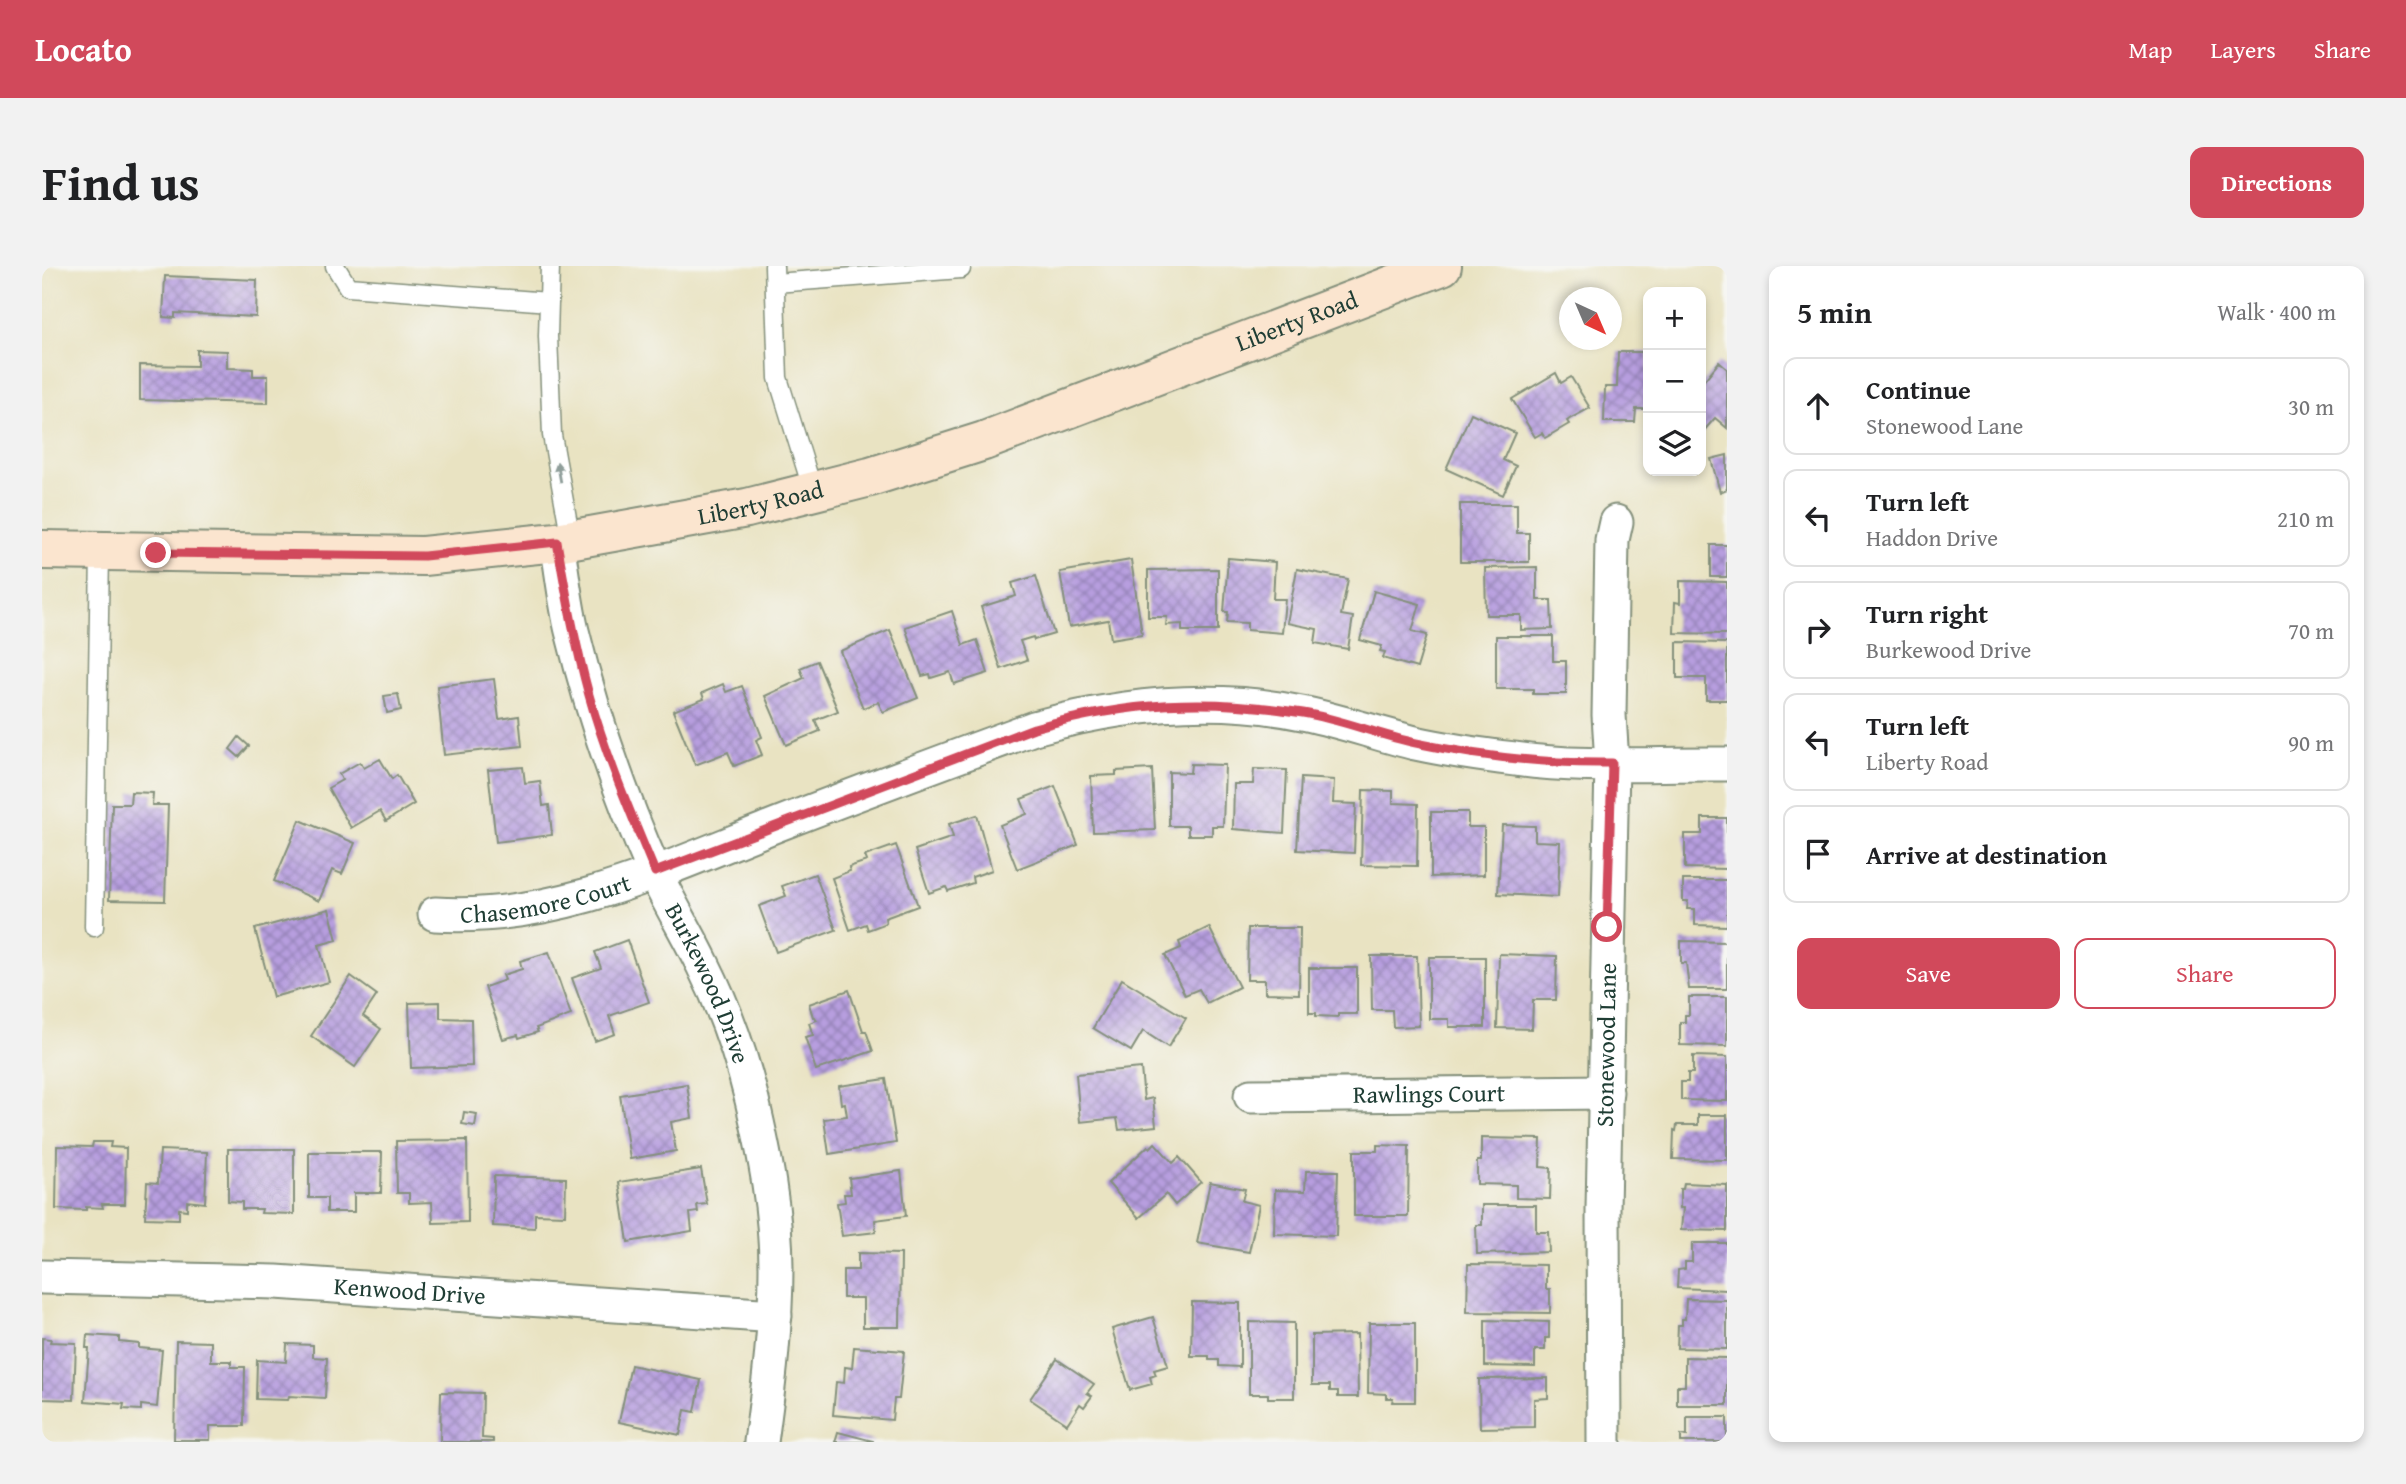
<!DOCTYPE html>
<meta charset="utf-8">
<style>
body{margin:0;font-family:"Gentium Book Plus",serif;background:#f2f2f2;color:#202124}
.controls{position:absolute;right:21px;top:21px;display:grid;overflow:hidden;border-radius:14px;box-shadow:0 4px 10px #0003}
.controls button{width:63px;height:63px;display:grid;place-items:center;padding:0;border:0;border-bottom:2px solid #e0e0e0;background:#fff;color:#202124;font:35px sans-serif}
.compass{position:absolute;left:1517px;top:21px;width:63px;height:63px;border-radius:50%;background:#fff;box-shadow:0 4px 10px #0003;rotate:136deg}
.stop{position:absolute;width:21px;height:21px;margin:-16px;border:5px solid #d1495b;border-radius:50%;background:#fff}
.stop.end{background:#d1495b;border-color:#fff;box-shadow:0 2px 7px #0008}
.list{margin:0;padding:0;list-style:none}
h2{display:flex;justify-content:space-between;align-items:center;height:91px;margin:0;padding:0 28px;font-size:30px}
h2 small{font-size:23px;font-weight:400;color:#757577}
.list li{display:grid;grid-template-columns:46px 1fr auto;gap:21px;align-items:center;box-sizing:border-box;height:98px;margin:0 14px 14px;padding:0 14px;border:2px solid #e0e0e0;border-radius:14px}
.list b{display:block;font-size:26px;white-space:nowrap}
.list p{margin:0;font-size:23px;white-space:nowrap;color:#757577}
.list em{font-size:23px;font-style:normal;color:#757577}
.actions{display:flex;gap:14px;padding:21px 28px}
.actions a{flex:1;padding:16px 0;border:2px solid #d1495b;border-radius:14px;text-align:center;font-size:24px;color:#d1495b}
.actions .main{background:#d1495b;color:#fff}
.icon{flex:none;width:38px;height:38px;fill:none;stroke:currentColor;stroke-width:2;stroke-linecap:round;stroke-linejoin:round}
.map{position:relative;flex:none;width:1685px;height:1176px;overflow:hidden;border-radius:14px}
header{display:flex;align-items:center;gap:42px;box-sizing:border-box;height:98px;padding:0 35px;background:#d1495b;color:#fff}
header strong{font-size:33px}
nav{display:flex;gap:38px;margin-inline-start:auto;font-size:24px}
.intro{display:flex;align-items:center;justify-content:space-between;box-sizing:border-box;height:168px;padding:0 42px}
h1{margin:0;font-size:49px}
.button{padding:18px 32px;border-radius:14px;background:#d1495b;color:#fff;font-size:24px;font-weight:700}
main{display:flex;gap:42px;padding:0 42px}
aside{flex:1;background:#fff;border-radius:14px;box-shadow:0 4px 10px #0003}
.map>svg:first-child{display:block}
.building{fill:url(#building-cross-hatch)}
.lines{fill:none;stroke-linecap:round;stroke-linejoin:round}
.service-casing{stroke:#84907b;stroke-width:21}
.minor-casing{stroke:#84907b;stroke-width:37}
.secondary-casing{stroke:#84907b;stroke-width:42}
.service{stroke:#fff;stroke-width:18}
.minor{stroke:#fff;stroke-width:33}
.secondary{stroke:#fbe5cf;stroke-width:38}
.oneway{fill:#8f9e9a}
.route{stroke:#d1495b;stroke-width:9}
.labels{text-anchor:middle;stroke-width:6;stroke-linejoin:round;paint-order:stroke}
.street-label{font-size:24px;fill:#1f3d34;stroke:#f6f6f2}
</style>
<header>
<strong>Locato</strong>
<nav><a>Map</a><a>Layers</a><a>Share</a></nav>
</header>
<div class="intro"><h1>Find us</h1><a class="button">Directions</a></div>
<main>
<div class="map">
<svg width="1685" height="1176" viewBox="0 0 1685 1176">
<defs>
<pattern id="building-cross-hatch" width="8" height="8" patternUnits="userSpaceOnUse" patternTransform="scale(1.75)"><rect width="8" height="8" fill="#b79edf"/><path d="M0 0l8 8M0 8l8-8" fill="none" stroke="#9482b6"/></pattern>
</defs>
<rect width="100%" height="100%" fill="#f6f6f2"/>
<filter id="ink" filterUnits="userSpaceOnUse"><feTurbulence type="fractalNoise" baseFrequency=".0143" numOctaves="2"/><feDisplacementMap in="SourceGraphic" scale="14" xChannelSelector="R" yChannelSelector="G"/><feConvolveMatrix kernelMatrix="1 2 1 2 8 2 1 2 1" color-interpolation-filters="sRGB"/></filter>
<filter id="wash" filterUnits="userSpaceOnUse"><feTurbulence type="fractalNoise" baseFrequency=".00686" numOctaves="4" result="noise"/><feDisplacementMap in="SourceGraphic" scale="28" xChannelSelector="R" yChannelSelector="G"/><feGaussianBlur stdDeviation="1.57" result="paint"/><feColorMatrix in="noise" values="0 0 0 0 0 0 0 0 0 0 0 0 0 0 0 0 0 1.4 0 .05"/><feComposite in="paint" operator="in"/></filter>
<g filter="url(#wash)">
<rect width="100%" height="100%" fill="#e9e3c2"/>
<g id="blocks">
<!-- building -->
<g class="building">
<polygon points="123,10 215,14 214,51 133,47 133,52 121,51"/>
<polygon points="155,84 185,85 185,102 211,103 211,110 226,110 226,137 98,134 98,99 155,100"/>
<polygon points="1576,86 1606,86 1606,143 1594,143 1593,156 1562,156 1563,121 1575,121"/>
<polygon points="1677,96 1685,103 1685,162 1673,152 1659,168 1659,118"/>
<polygon points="1514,107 1519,117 1529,111 1548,142 1529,152 1525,155 1527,158 1503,172 1500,167 1493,171 1470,133"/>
<polygon points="1429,147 1473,167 1461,194 1474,200 1461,229 1404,203"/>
<polygon points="1685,189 1685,223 1678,226 1669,193"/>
<polygon points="1418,238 1475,238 1475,267 1487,267 1487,296 1418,296"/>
<rect x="1669" y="279" width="16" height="32"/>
<polygon points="1186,292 1233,296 1231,333 1243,333 1240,367 1205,364 1205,357 1185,356 1186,346 1182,346"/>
<polygon points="1089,294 1100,368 1069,373 1066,354 1027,361 1018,306"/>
<polygon points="1495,301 1495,334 1509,334 1510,363 1479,364 1479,349 1444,349 1443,302"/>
<polygon points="1176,303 1176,365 1140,365 1140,358 1124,359 1125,351 1106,351 1106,304"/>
<polygon points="1255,303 1306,313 1299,349 1311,351 1306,383 1273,377 1275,363 1245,357"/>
<polygon points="994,310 1012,368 992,374 991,371 978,375 985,394 959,403 939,341 974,330 970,317"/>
<polygon points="1638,315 1685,316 1685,368 1632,367 1633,336 1638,337"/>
<polygon points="1332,325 1378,338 1370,365 1385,369 1375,402 1341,392 1343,386 1338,385 1340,380 1318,374"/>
<polygon points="910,345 921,379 935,374 946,407 912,418 908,406 889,412 888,408 880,410 863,361"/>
<polygon points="848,364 876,432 841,446 836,436 821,442 798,385"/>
<polygon points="1454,370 1511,370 1511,395 1524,395 1524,428 1491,428 1491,423 1454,423"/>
<polygon points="1635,376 1685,377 1685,434 1664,434 1664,412 1635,412"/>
<polygon points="775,395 796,445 773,454 778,465 744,479 723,430 762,412 758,402"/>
<polygon points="452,413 457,453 477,450 480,480 402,489 395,420"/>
<polygon points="681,418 684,426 700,420 720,471 714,474 720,489 692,500 686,486 653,499 631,445 662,433 660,427"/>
<polygon points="356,428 359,444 345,447 342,430"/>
<polygon points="197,471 207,480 197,491 188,483"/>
<polygon points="338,493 350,513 355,509 372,538 344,555 338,545 309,562 286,522 300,514 297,508 318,496 322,502"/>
<polygon points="1149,498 1183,499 1181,560 1170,560 1170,569 1146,569 1146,560 1127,560 1127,506 1148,507"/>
<polygon points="481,501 483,517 498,515 501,540 507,539 510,569 454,576 446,504"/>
<polygon points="1110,503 1113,564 1051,566 1049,510 1074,509 1074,505"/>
<polygon points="1212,503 1245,504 1242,567 1191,563 1192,518 1211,518"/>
<polygon points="1259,512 1292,514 1291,537 1314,538 1312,587 1255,584"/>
<polygon points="1013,520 1036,579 975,603 958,559 985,548 979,533"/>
<polygon points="1321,524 1351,525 1351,537 1376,538 1375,600 1319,599"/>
<polygon points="89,526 111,527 110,539 126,539 123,635 67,634 70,538 88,538"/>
<polygon points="1389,546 1426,546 1426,561 1442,561 1442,609 1389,611"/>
<polygon points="935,549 950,604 930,611 931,617 906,625 904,621 887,627 873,584 911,571 907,558"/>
<polygon points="1660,552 1685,552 1685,603 1643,602 1643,568 1660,568"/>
<polygon points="258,554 313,577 300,608 290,604 277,635 232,615"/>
<polygon points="1460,559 1493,560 1493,575 1518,576 1516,631 1456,628"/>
<polygon points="854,579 876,640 843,652 844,657 826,664 824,658 808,664 790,612 808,605 807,601 825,595 823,590"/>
<polygon points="773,608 794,664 734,686 717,640 744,630 740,620"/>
<polygon points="1641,614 1685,614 1685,660 1653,659 1653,643 1645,643 1646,635 1641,635"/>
<polygon points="287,643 295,674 277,679 287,716 231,731 213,663"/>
<polygon points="1167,661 1197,721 1165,737 1157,723 1143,729 1123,689 1139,682 1137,676"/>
<polygon points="1206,662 1258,662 1257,728 1223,727 1223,714 1205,714"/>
<polygon points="585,674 607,736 567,750 573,768 553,775 530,712 559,702 553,686"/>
<polygon points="1639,675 1685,676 1685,723 1647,723 1644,697 1639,697"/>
<polygon points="507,686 529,749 494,762 496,766 477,772 476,769 461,773 443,721 463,714 461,709 480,703 478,695"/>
<polygon points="1457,688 1515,690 1514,734 1491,734 1490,763 1455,762"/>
<polygon points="1329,690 1375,690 1377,760 1351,761 1350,744 1330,744"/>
<polygon points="1387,691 1443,691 1443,761 1407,761 1407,753 1387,753"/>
<polygon points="1267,702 1315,702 1315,748 1296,748 1296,751 1274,750 1274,747 1267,747"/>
<polygon points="309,710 335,729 321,750 339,763 313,801 269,770"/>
<polygon points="1080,713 1144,752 1126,781 1101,765 1089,785 1051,762"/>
<polygon points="807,724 821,765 824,765 831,785 774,804 763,771 771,769 767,757 775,754 773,751 771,751 767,738"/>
<polygon points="1647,731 1685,731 1685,780 1638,779 1638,756 1643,756 1643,749 1647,749"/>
<polygon points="398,736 398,752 429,753 430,800 369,802 367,737"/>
<polygon points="1651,790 1685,791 1685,835 1639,834 1639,816 1646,816 1646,807 1651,807"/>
<polygon points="1099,802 1102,834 1111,832 1114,860 1077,864 1075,852 1038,856 1034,808"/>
<polygon points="844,813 854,877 787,888 782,853 805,850 803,837 799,838 797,820"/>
<polygon points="645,818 650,852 629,856 634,885 588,893 578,829"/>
<polygon points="422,846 435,848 433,860 420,858"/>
<polygon points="1656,849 1685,849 1685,894 1631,893 1632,864 1634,865 1635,859 1656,859"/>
<polygon points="1439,872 1499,873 1498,901 1509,902 1508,933 1474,932 1474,919 1435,918 1435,895 1439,895"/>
<polygon points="425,874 426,956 391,957 390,936 367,937 367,927 355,927 354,875"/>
<polygon points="51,876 69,876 68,881 84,882 83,938 60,938 61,942 44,941 44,944 14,943 15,880 50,881"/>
<polygon points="1113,877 1131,897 1137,891 1159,916 1133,939 1124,928 1097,952 1066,917 1106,880 1108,882"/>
<polygon points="1335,879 1367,880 1366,950 1312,950 1312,885 1335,885"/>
<polygon points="186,883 252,883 252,948 219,947 220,943 200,943 200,936 186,935"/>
<polygon points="118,884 165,886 163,937 145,935 145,944 137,943 137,953 103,952 105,916 116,917"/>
<polygon points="267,886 340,886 339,927 312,927 312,946 285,946 285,932 267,932"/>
<polygon points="659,903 665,938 655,939 656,946 648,947 650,965 586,976 577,916"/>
<polygon points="859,905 864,950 833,954 834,966 800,970 795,937 803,936 802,928 809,928 807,912"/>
<polygon points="1264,905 1296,905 1294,970 1232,968 1233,924 1263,925"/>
<polygon points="452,910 524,912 523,949 493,948 493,962 451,960"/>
<polygon points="1168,916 1203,923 1200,935 1217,939 1207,986 1155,977"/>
<polygon points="1642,917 1685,919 1685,965 1639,964 1641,942 1638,942 1638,923 1641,923"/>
<polygon points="1440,939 1494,939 1494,966 1506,966 1507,986 1435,988 1434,959 1440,959"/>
<polygon points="1650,977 1685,977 1685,1024 1635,1022 1636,1004 1643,1003 1643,996 1650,996"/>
<polygon points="816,987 859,988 858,1061 821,1061 821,1032 801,1032 801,1004 816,1004"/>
<polygon points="1426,998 1504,999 1504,1023 1508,1023 1508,1047 1425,1046"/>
<polygon points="1644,1033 1685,1034 1685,1083 1635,1082 1636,1059 1640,1059 1640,1053 1643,1053"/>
<polygon points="1150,1036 1198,1037 1198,1101 1177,1100 1177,1094 1167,1094 1167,1090 1149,1090"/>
<polygon points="1111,1051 1126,1100 1112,1104 1114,1109 1108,1111 1110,1118 1088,1124 1070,1063"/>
<polygon points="1443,1054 1507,1056 1507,1072 1503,1072 1503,1084 1493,1084 1493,1101 1443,1100"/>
<polygon points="1207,1056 1252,1057 1252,1132 1226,1132 1226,1128 1207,1128"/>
<polygon points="1327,1057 1373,1057 1373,1136 1350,1136 1351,1132 1344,1132 1344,1128 1326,1127"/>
<polygon points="1315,1068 1316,1131 1296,1131 1296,1125 1288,1125 1288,1119 1270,1119 1270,1069"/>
<polygon points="45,1069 77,1071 77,1076 97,1078 97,1082 120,1084 115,1141 99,1139 99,1144 81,1143 82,1138 43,1135 47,1082 44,1082"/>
<polygon points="0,1072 9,1073 8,1076 34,1077 32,1134 0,1133"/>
<polygon points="134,1075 169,1076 169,1095 189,1095 189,1101 203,1101 202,1160 168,1160 168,1174 132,1174"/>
<polygon points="245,1078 271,1079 271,1091 285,1092 283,1132 247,1130 246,1134 214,1133 215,1094 244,1096"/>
<polygon points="812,1081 862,1085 857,1133 852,1133 850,1154 791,1149 794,1116 802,1117 803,1101 810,1102"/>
<polygon points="1643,1091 1685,1092 1685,1139 1635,1139 1635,1120 1643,1120"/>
<polygon points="1015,1093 1052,1118 1045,1127 1050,1130 1042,1141 1038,1138 1025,1158 988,1133"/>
<polygon points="589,1099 659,1114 653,1146 643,1144 638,1169 577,1156"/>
<polygon points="1506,1112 1506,1132 1492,1133 1492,1161 1438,1162 1437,1113"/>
<polygon points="399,1126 441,1127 440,1172 451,1173 451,1176 398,1176"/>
<polygon points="1645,1151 1685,1151 1685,1176 1639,1176 1639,1169 1645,1170"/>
<polygon points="796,1166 831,1175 831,1176 793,1176"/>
</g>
</g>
</g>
<g filter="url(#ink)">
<use href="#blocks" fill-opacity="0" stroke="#84907b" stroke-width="2"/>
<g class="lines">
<!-- service casing -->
<g class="service-casing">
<g id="service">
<polyline points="293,0 306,21 507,36"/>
<polyline points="508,0 506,70 510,169 529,274"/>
<polyline points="732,0 736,112 771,225"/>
<polyline points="733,17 919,3 919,0"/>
<polyline points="52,661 58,286"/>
</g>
</g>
<!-- minor casing -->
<g class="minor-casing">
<g id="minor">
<path id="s1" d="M515,276C520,305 523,336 530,365C550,447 578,528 612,605C627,637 646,668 661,699C682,741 699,789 710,834C723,889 734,945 734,1002C734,1060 727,1118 719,1176"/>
<path id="s2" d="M393,648C512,656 625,602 734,559C819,526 905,494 992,462C1080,438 1174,428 1265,448C1301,456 1337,468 1373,477C1405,484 1440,489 1473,493C1542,503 1615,497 1685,498"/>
<path id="s3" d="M1209,830L1564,826"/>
<path id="s4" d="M0,1011L234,1016L733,1050"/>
<path id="s5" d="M1562,1176L1561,943L1570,497L1567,449L1570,274L1574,256"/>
</g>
</g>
<!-- secondary casing -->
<g class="secondary-casing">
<g id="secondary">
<path id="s6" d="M0,284L381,290L515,276L705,242L828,211L942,175L1400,0"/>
</g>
</g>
<!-- service -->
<use href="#service" class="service"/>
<!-- minor -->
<use href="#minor" class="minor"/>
<!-- secondary -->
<use href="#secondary" class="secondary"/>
</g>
<!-- one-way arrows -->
<defs><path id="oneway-solid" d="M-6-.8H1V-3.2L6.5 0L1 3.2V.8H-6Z" transform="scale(1.75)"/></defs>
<use class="oneway" href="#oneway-solid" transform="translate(517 206) rotate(-100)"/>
</g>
<g class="lines" filter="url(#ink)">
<!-- route -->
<path class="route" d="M114,287L382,290L515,276C524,327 533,378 547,429C564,490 589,548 613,606L992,462C1086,436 1164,431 1261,447C1299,453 1336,469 1374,477C1439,491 1504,498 1570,497L1565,661"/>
</g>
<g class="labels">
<!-- street labels -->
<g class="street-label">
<text dy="8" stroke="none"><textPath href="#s6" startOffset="1290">Liberty Road</textPath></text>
<text dy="8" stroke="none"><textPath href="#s6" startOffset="723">Liberty Road</textPath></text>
<text dy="8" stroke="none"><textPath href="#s2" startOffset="112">Chasemore Court</textPath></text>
<text dy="8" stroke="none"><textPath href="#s1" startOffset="469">Burkewood Drive</textPath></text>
<text dy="8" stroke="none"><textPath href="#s5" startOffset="397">Stonewood Lane</textPath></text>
<text dy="8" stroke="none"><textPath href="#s3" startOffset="178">Rawlings Court</textPath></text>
<text dy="8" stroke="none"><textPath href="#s4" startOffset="368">Kenwood Drive</textPath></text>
</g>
</g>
</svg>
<div class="controls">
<button>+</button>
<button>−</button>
<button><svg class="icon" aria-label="layers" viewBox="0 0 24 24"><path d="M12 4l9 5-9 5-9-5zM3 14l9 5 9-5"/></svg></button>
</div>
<svg class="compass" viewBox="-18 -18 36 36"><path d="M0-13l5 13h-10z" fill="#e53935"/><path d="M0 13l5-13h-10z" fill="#757577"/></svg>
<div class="stop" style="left:1565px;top:661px"></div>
<div class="stop end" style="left:114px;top:287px"></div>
</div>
<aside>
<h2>5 min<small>Walk · 400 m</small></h2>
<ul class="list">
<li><svg class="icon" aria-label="ahead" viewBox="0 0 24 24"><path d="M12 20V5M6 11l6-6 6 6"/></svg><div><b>Continue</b><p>Stonewood Lane</p></div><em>30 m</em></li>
<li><svg class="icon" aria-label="left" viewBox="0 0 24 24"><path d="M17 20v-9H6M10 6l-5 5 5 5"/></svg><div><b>Turn left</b><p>Haddon Drive</p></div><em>210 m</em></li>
<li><svg class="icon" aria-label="right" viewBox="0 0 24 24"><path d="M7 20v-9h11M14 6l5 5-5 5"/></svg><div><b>Turn right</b><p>Burkewood Drive</p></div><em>70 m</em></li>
<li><svg class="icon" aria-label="left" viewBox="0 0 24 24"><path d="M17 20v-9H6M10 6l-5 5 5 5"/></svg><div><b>Turn left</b><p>Liberty Road</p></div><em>90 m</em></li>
<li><svg class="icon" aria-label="arrive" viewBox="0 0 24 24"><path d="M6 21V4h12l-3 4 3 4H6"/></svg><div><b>Arrive at destination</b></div></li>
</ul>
<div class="actions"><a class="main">Save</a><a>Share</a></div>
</aside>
</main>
